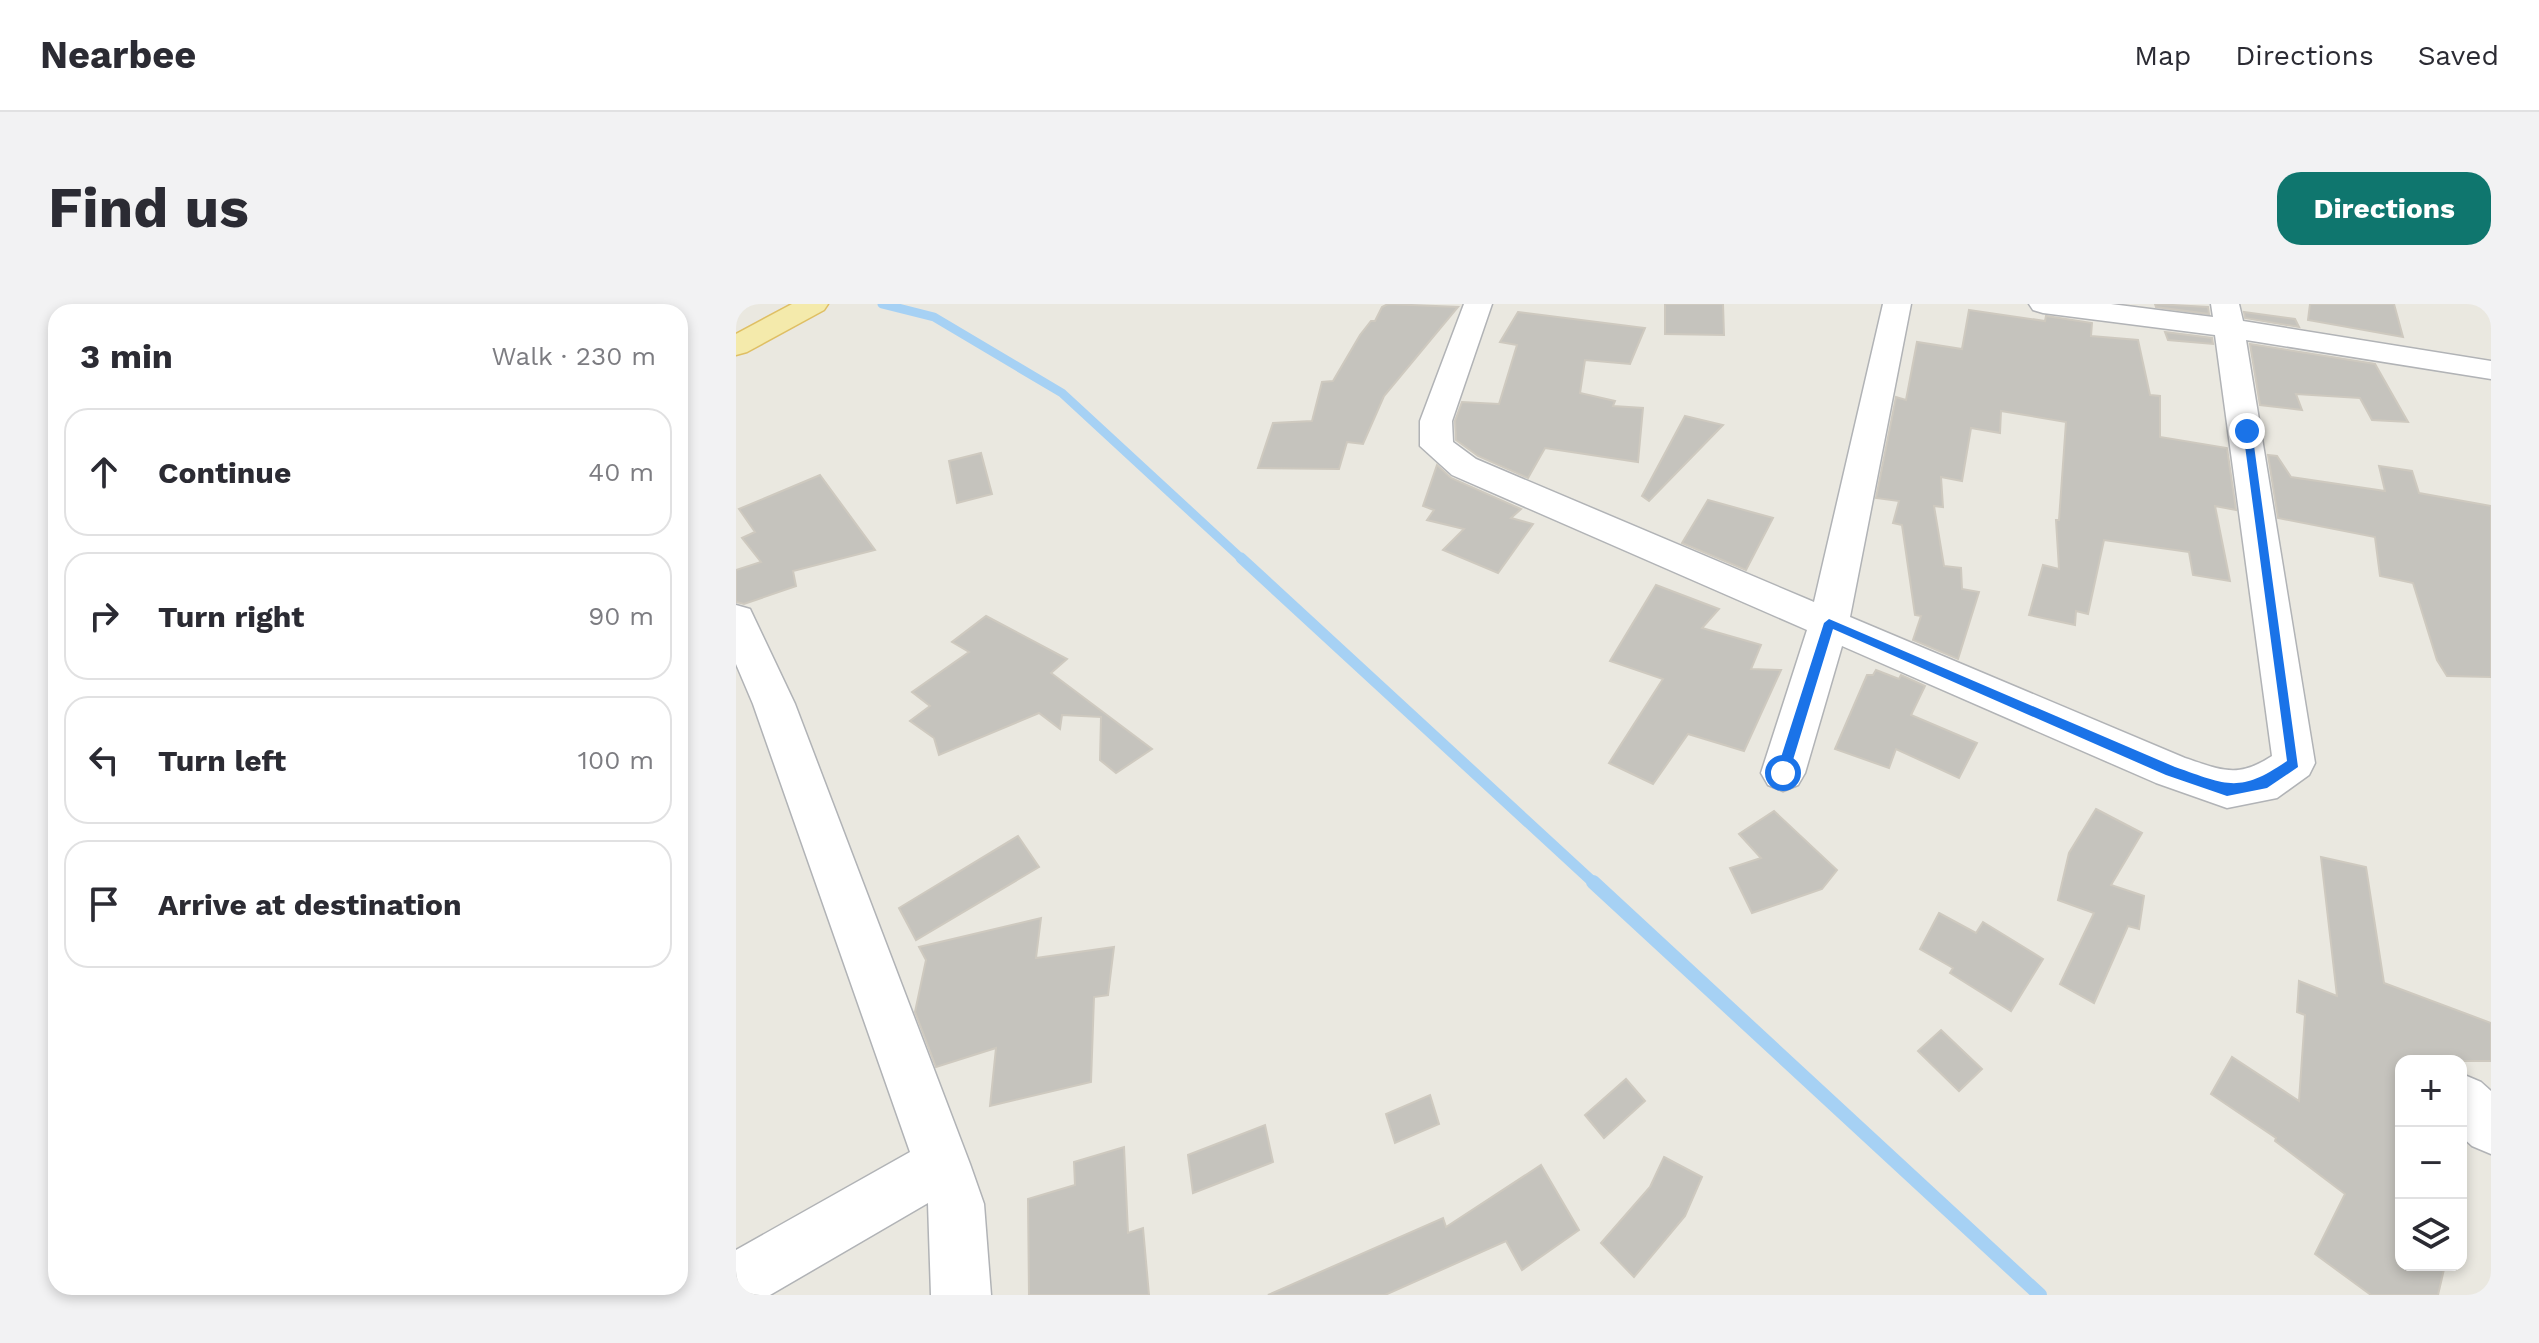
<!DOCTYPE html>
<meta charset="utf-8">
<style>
body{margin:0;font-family:"Work Sans",sans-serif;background:#f2f2f3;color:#2b2b33}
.controls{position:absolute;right:24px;bottom:24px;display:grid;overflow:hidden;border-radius:16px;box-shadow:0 4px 12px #0003}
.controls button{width:72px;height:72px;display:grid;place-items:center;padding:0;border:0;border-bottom:2px solid #e1e1e2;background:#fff;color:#2b2b33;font:40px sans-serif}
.stop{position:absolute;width:24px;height:24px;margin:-18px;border:6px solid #1a73e8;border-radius:50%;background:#fff}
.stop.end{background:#1a73e8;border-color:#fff;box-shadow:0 2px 8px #0008}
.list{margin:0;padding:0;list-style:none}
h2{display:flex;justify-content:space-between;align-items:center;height:104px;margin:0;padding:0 32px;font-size:34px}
h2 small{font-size:26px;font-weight:400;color:#7c7c81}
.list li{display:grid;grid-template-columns:52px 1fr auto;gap:24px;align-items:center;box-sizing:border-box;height:128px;margin:0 16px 16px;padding:0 16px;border:2px solid #e1e1e2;border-radius:24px}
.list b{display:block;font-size:30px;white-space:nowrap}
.list em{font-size:26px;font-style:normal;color:#7c7c81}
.icon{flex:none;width:44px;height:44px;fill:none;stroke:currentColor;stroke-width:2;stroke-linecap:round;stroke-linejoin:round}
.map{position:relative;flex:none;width:1755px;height:991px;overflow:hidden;border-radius:24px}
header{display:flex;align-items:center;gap:48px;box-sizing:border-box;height:112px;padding:0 40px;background:#fff;border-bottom:2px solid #e1e1e2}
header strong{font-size:38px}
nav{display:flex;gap:44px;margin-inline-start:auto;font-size:28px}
.intro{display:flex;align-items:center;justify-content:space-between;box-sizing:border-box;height:192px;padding:0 48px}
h1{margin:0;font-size:56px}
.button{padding:20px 36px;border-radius:24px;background:#0f766e;color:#fff;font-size:28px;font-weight:700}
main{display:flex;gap:48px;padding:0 48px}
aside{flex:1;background:#fff;border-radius:24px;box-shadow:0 4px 12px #0003}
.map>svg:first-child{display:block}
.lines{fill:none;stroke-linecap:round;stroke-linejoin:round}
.stream-far2{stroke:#a6d1f4;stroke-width:9}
.stream-far1{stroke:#a6d1f4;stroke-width:11}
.stream{stroke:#a6d1f4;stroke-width:14}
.building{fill:#c5c3bd;stroke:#cec9bf;stroke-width:2}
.minor-casing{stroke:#b1b3b6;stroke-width:3}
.major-casing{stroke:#dfbf64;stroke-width:3}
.minor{fill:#fff;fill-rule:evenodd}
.major{fill:#f4eaab;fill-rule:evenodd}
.route{fill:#1a73e8}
</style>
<header>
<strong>Nearbee</strong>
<nav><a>Map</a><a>Directions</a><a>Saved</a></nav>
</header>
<div class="intro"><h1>Find us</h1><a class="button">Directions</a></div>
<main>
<aside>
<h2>3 min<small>Walk · 230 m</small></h2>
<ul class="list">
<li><svg class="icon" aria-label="ahead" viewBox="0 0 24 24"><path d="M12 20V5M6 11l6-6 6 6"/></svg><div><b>Continue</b></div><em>40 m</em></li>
<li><svg class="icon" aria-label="right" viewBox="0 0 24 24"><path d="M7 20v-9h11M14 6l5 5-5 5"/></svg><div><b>Turn right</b></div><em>90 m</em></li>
<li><svg class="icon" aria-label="left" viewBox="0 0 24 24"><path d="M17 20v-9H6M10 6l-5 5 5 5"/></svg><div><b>Turn left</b></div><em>100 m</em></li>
<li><svg class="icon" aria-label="arrive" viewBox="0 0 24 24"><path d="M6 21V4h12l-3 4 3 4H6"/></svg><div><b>Arrive at destination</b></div></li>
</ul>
</aside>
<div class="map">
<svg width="1755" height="991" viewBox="0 0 1755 991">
<rect width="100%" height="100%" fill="#eae8e0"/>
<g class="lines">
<!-- stream-far2 -->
<polyline class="stream-far2" points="146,0 198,13 326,89 507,256"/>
<!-- stream-far1 -->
<polyline class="stream-far1" points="505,254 859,580"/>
<!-- stream -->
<polyline class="stream" points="857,578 1304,991"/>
</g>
<!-- building -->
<g class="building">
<polygon points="652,0 722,3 648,92 627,140 611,138 603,165 522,164 537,119 576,117 586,78 597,77 624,31 635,17 639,17 646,3"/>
<polygon points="929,0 987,0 988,31 929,30"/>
<polygon points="1419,0 1472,3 1473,10 1420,3"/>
<polygon points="1574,0 1658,0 1667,33 1572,16"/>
<polygon points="1233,6 1309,17 1310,12 1356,19 1355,32 1402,36 1414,91 1424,92 1424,133 1491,144 1500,206 1479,202 1494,277 1457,271 1453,248 1368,236 1352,310 1340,307 1339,321 1293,311 1307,261 1323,265 1320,216 1323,216 1330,118 1265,107 1264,129 1235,124 1226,177 1205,173 1207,203 1198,202 1208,262 1225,264 1226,285 1243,288 1222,355 1177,336 1185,312 1179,311 1166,221 1157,219 1163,197 1140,194 1160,93 1170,96 1181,38 1226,45"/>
<polygon points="782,8 909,24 894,60 849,56 844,89 879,97 877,102 907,104 902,158 809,144 792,174 742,152 720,136 719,117 726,98 763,100 781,41 764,38"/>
<polygon points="1508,8 1559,15 1563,23 1509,14"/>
<polygon points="1429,28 1476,34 1477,40 1432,36"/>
<polygon points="1514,40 1639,60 1672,118 1636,116 1624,94 1560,90 1566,106 1524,101"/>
<polygon points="949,112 987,121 913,197 906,192"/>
<polygon points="245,149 256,190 221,199 213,157"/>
<polygon points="1532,151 1541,152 1555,173 1649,187 1643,162 1676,167 1683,189 1755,202 1755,373 1711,372 1701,356 1677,279 1644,272 1639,233 1542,214"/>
<polygon points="701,161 715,174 785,205 775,214 797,220 762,269 707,246 728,225 691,216 698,206 687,202"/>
<polygon points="84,171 139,246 57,267 60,282 8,300 0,298 0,266 25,258 6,234 19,228 3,205"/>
<polygon points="972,196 1037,214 1010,266 946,239"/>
<polygon points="920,281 983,305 966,324 1025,341 1015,365 1045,366 1008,447 952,430 917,480 873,459 927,375 874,357"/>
<polygon points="250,312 331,355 315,369 416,445 380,469 364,456 365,413 326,411 324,425 303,409 203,451 198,434 174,417 194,402 176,388 233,348 216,338"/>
<polygon points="1140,366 1163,375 1165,371 1189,382 1175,411 1241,439 1223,474 1160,445 1153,464 1099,445 1131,371 1137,371"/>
<polygon points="1360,505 1406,529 1375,581 1408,592 1403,625 1392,622 1358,699 1324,680 1358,609 1322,596 1333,549"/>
<polygon points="1038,507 1101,566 1086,585 1016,609 994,564 1025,554 1003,530"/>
<polygon points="282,532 303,563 180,636 163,604"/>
<polygon points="1585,553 1630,563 1648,679 1755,719 1755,757 1665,757 1665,961 1709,961 1702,991 1635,991 1579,950 1609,890 1539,837 1540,834 1475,790 1496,753 1563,797 1569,711 1561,708 1563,677 1601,692"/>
<polygon points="1203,609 1240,629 1247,618 1307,655 1275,707 1214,669 1217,664 1184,645"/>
<polygon points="305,614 300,654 378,643 372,691 358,693 355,778 254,802 260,744 200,763 179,708 190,656 183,643"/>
<polygon points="1205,726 1246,765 1223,787 1182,747"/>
<polygon points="890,775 909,797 868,834 849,811"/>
<polygon points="694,791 703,820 659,839 650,810"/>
<polygon points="529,821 537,858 457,889 452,851"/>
<polygon points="388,843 392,929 407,924 413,991 293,991 292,895 339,881 338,858"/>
<polygon points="928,853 966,873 949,912 898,973 865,939 914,883"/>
<polygon points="805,861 843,926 786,966 770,937 649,991 532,991 707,914 710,923"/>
</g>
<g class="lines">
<!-- minor casing -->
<g class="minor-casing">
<g id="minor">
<path d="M728,0H756L716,117L717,138L740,155L1078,298L1147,0H1175L1114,313L1449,454C1486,466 1501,475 1536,452L1479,31L1307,9L1297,6L1293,0H1375L1477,13L1475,0H1503L1507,17L1755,57V75L1510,36L1579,459L1573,471L1541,494L1491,504L1420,479L1106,342L1069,469L1062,481L1047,487L1032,481L1025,469L1071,326L716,171L684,142V117Z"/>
<polygon points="0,301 14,305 59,400 234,860 248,900 255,991 195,991 192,899 34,991 0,991 0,946 174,848 17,400 0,360"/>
<polygon points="1726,770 1745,778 1755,787 1755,850 1736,842 1725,832"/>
</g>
</g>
<!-- major casing -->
<g class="major-casing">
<polygon id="major" points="56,0 92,0 88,6 11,48 0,51 0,30"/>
</g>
<!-- minor -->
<use href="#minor" class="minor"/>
<!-- major -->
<use href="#major" class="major"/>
</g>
<!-- route -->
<path class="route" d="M1511,124L1516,127L1562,463L1531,484L1491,492L1430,471L1097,325L1053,469L1051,473H1042L1040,469L1088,319L1093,315L1439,463C1491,481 1503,490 1551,457L1507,127Z"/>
</svg>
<div class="controls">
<button>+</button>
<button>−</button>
<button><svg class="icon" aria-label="layers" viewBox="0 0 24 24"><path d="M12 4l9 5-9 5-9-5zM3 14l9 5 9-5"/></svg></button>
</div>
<div class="stop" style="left:1047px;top:469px"></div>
<div class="stop end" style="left:1511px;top:127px"></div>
</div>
</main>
